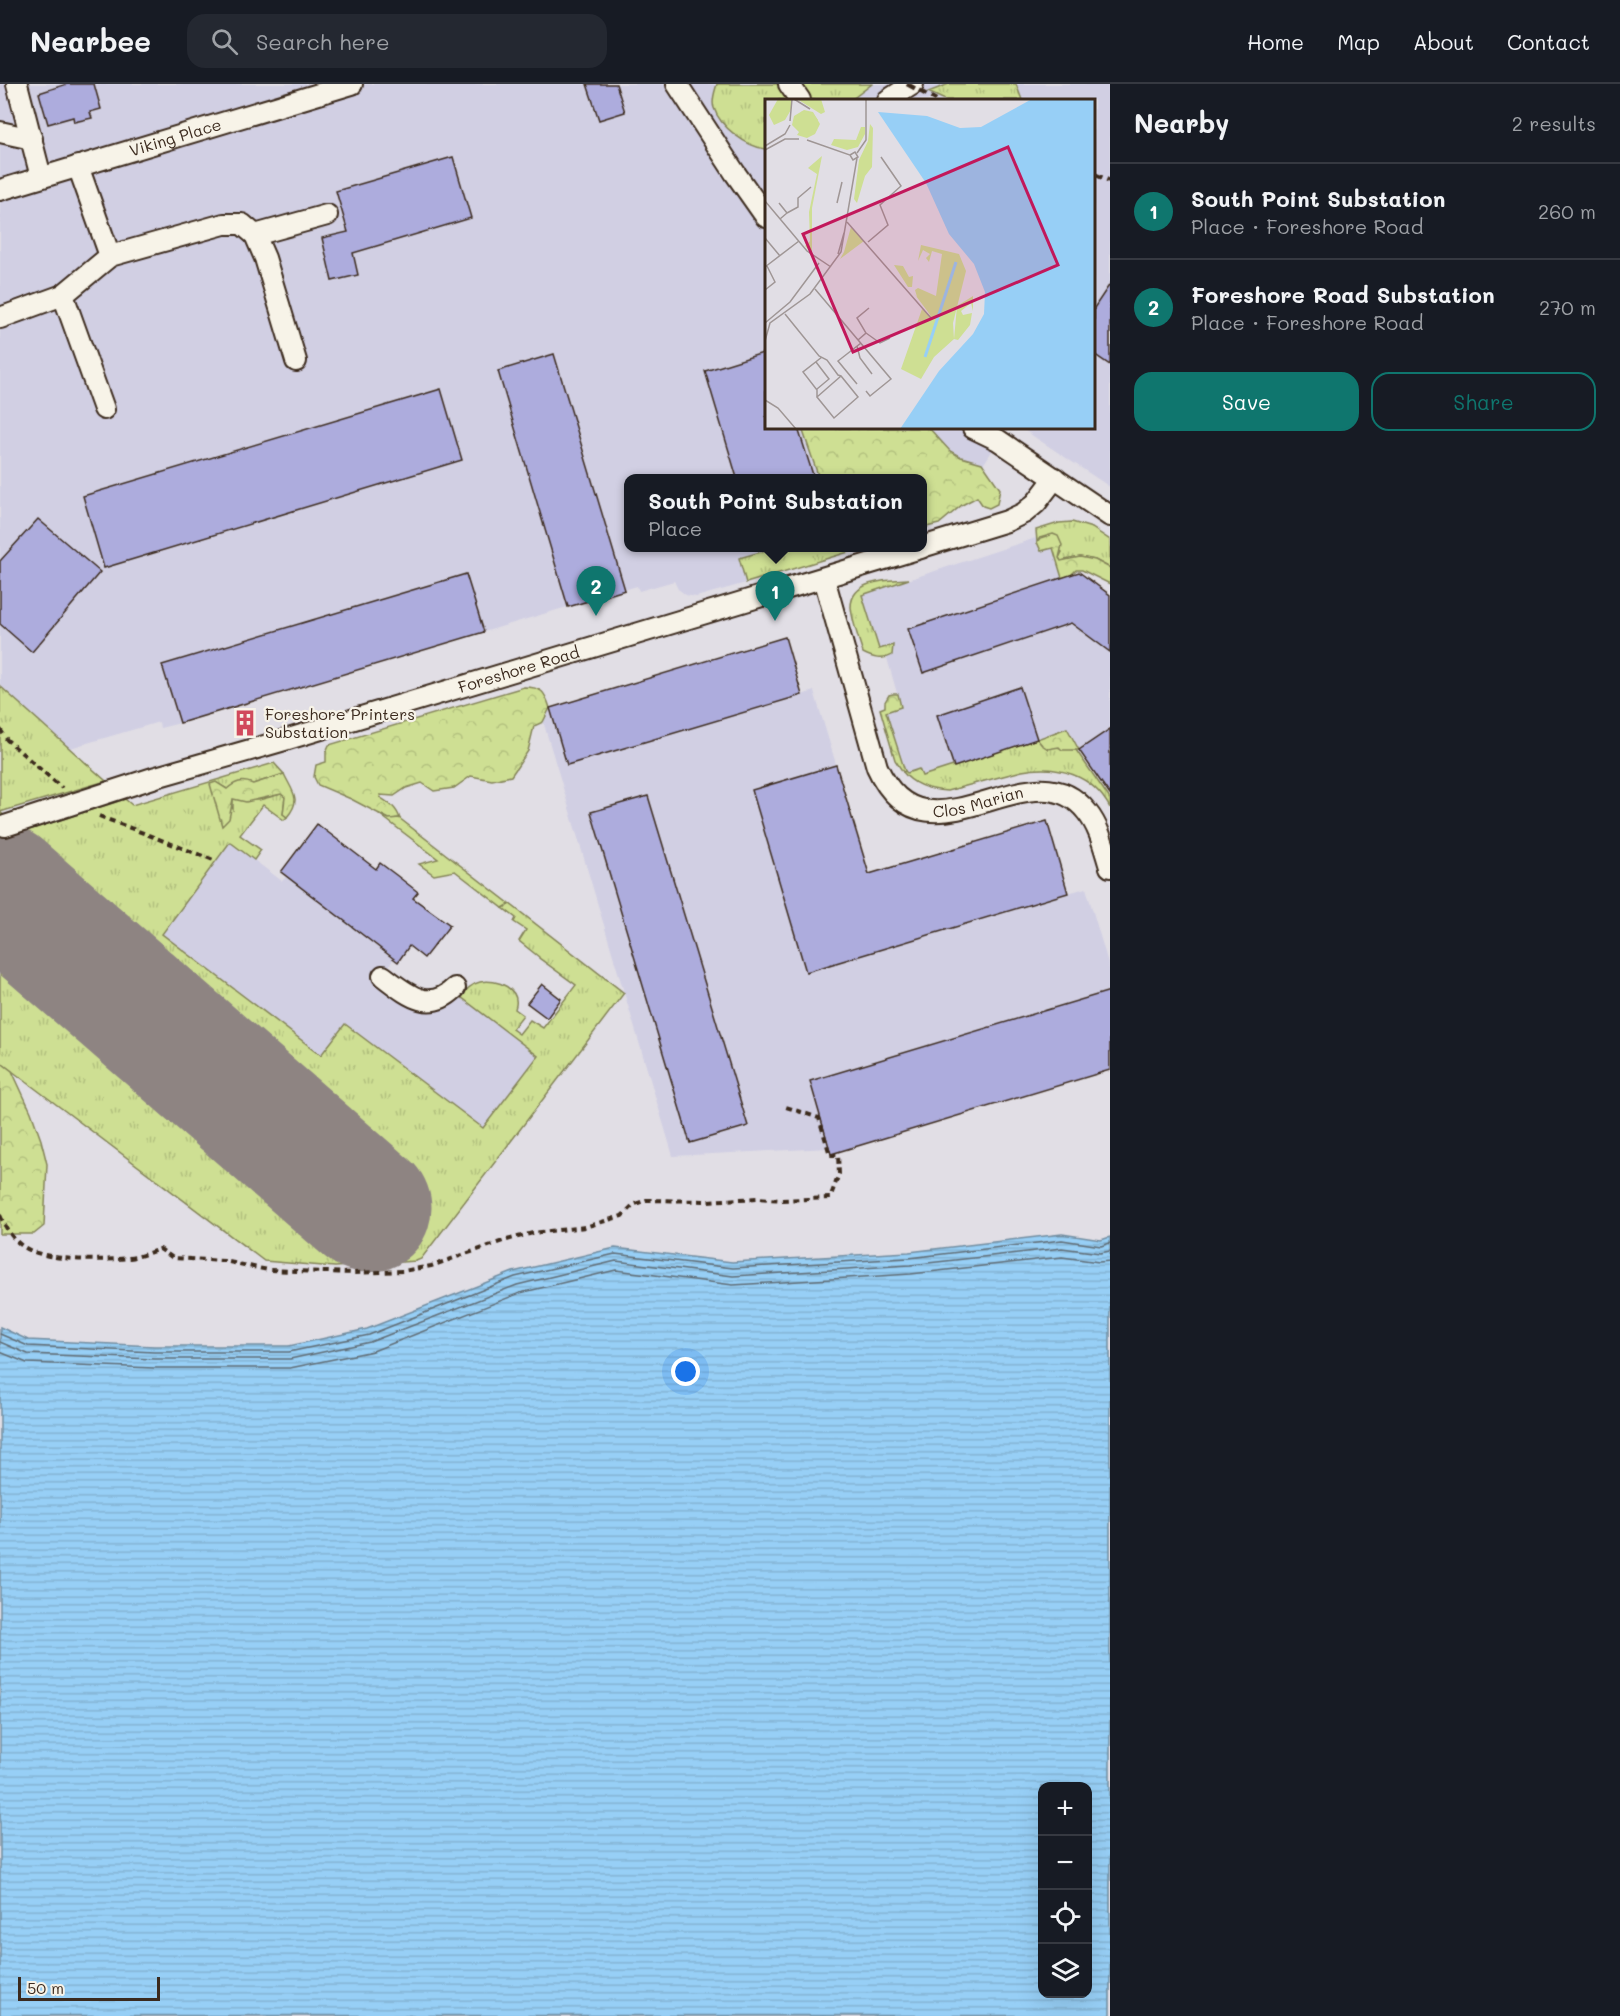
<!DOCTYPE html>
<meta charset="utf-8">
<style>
body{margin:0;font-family:Mali,sans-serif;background:#242831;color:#f1f3f6}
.controls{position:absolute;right:18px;bottom:18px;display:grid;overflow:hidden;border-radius:12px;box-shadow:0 6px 24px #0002}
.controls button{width:54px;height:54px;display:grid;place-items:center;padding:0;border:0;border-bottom:2px solid #363941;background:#171b24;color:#f1f3f6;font:30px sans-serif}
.scale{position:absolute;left:18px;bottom:15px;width:142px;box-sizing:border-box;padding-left:6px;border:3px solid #3b2a1e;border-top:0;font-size:16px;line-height:21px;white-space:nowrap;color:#3b2a1e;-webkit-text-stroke:4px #f7f3e8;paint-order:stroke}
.you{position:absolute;left:686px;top:1288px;width:21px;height:21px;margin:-15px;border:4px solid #fff;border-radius:50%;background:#1a73e8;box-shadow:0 0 0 9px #1a73e833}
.badge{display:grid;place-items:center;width:39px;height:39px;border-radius:50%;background:#0f766e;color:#fff;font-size:20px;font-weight:700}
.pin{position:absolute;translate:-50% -50px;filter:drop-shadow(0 2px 3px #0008)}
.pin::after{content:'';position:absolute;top:32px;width:21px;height:18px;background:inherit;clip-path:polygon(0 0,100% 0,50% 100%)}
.popup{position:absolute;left:624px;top:390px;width:303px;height:78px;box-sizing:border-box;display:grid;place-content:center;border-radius:12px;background:#171b24;filter:drop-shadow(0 2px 4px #0005);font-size:20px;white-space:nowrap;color:#9ea1a6}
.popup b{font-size:22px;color:#f1f3f6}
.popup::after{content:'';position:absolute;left:50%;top:100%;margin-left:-12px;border:12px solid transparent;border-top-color:#171b24}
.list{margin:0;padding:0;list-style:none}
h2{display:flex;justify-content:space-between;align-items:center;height:78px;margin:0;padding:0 24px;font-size:26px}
h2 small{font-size:20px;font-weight:400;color:#9ea1a6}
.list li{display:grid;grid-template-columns:39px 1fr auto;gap:18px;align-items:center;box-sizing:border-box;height:96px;padding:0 24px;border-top:2px solid #363941}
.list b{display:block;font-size:22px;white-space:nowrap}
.list p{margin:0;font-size:20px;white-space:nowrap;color:#9ea1a6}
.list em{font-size:20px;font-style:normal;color:#9ea1a6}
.actions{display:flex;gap:12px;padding:18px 24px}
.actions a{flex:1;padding:14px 0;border:2px solid #0f766e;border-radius:18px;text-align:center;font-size:21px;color:#0f766e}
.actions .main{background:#0f766e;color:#fff}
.icon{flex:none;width:33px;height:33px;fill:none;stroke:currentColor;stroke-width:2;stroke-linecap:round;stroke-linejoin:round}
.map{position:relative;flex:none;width:1110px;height:1932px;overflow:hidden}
header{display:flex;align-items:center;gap:36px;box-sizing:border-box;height:84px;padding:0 30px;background:#171b24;border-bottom:2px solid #363941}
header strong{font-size:28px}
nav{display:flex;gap:33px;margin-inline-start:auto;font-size:21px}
.search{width:420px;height:54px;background:#242831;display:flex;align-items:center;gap:15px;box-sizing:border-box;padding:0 21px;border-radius:18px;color:#9ea1a6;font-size:22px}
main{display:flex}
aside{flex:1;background:#171b24}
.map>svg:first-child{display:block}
.built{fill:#d1cfe3}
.grass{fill:url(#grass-tufts);stroke:#848458;stroke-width:1.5}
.forest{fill:url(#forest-crowns);stroke:#848458;stroke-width:1.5}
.garden{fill:#cedf93;stroke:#848458;stroke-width:1.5}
.water{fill:url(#water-rules);stroke:#728da0;stroke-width:1.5;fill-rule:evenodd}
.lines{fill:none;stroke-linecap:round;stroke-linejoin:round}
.shore{stroke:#606c74;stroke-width:1.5}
.runway{stroke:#8e8482;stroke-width:129}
.building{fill:#adacdd;stroke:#3b2a1e;stroke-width:1.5}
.minor-casing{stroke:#3b2a1e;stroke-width:24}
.path{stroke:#3b2a1e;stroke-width:4;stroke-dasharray:6 4.5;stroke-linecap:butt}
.minor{stroke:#f7f3e8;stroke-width:20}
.rail{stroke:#3b2a1e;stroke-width:4.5;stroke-dasharray:9 4.5;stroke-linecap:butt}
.labels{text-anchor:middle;stroke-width:4.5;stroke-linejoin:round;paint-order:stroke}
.street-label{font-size:16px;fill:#3b2a1e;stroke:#f7f3e8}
.poi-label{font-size:16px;fill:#3b2a1e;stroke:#f7f3e8;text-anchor:start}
.inset-river{fill:none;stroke:#97cff6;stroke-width:3}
.inset-road{fill:none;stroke:#9f9695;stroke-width:1.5}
.view{fill:#c2185b;fill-opacity:0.15;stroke:#c2185b;stroke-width:3}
.inset-edge{fill:none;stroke:#3b2a1e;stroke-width:3}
</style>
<header>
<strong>Nearbee</strong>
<div class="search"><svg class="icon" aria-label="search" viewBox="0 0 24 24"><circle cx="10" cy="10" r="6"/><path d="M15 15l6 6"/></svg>Search here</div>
<nav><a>Home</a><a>Map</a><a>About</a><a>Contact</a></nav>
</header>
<main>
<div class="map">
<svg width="1110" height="1932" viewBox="0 0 1110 1932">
<defs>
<pattern id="grass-tufts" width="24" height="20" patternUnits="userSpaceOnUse" patternTransform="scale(1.5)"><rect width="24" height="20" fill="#cedf93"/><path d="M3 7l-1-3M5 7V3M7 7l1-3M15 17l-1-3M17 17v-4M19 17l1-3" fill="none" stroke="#b2c07e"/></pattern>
<pattern id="forest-crowns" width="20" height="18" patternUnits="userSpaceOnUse" patternTransform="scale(1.5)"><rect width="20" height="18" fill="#cedf93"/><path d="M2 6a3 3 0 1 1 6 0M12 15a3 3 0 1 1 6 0" fill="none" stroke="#b2c07e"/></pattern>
<pattern id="water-rules" width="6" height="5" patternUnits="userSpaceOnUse" patternTransform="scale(1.5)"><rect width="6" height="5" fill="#97cff6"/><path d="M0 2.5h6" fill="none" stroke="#83b2d2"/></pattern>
</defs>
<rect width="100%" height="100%" fill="#e1dee5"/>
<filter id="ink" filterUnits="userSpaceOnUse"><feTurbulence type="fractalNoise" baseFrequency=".0167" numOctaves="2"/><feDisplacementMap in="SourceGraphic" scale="12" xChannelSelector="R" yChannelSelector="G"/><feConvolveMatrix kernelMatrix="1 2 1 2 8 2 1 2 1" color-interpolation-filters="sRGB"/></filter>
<g filter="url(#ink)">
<!-- built -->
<g class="built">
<polygon points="0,0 1110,0 1110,403 1021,344 1094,344 1094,16 766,16 766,344 817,344 832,394 628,394 628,464 775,464 740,474 746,499 696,513 686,511 678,505 674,497 639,507 637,502 180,639 160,644 159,638 70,664 0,602"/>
<polygon points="898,344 1007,344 972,398"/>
<polygon points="1036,454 1041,467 1052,464 1062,494 1110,511 1110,711 1067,645 922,693 907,690 886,628 901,623 887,574 892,571 892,562 880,565 862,511"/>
<polygon points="785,553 802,611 814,607 869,790 1047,737 1068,809 1086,804 1110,886 1110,986 829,1064 673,1072 540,627"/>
<polygon points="230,758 282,797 287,792 394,874 389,882 418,904 433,906 441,902 447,897 463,909 461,913 538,971 483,1044 346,940 321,971 162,850"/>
</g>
<!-- grass -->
<g class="grass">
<path d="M717,0H782L792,16H766V65C747,63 720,43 714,24C711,17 715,7 717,0Z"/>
<polygon points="795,0 872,0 851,16 806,16"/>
<polygon points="949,0 1016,0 1022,16 945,16 928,8"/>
<polygon points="1072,438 1092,444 1110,456 1110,484 1095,476 1080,473 1061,477 1059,474 1062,468 1040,454 1037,458 1036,446 1059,439"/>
<polygon points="775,464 847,464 852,467 746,499 739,474"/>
<path d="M909,495L862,511L879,565L893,561L892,571C882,577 873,574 863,569C859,555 852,538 851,523C851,495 890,496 909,495Z"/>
<polygon points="0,602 106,697 0,728"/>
<path d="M1037,655L1042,661L1076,666L1110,715V724C1093,691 1057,680 1022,687L947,707C931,706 913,701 903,688L905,687L907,689L919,685L922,692Z"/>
<path d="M274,679L284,690L253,700L227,705L216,699L233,725V715L259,716L281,710L285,713L283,730L287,733L284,736L263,721L240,751L261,766L254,776L230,758L162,850L321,971L345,940L483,1044L538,972L461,913C466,906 471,900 480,898C497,894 522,905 515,925L523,931L512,945L519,950L530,936L543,944L576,901L539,874V873L519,857L526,846L514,838L516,834L503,824L510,820L624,909L421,1175L416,1177L335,1183L264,1177L0,978V728L23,748L125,715L132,721Z"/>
</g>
<!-- forest -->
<g class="forest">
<polygon points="802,344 929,344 950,367 961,373 982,379 1000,405 997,420 989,424 983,422 977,413 962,421 939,440 922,444 922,394 819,394"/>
<polygon points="1053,450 1058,452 1062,461 1059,474 1061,477 1080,473 1095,476 1110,484 1110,500 1082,486 1076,486 1071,491 1062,494 1053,464 1041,467 1037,458 1040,454"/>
<path d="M524,603C542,603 545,608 550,624L543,638L534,642L528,667L511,692L492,696L471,692L454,704L434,707L422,699L406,704L394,712L380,711L381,714C390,720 397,724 400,735H389L351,715L318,701L314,693L316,681L326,678V668L329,661Z"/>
<polygon points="893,610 898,610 901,623 886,628 905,687 903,688 895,676 880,625 885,623 885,618 889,611"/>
<polygon points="1067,644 1079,666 1062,666 1059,663 1048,665 1042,661 1037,655"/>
<path d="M284,690C293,709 302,715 287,733L283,730L285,713L281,710L246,718L233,715L229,735L222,742L210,700L216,698L227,705C235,698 242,695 253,700Z"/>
<polygon points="0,978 12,987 31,1028 41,1056 47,1080 44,1142 34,1150 0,1150"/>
</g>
<!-- garden -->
<polygon class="garden" points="379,730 389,735 399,734 510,820 503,824 455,787 434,791 419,780 438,775"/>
<!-- water -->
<path class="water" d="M1062,1150L1101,1156L1110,1153V1932H0V1243L28,1256L154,1262H289L367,1245L513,1188L615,1164L732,1178L909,1168ZM1042,1702H1088V1910H1042Z"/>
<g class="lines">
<!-- shore -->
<g class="shore">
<polyline points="0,1250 28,1262 154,1268 289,1268 369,1251 515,1193 615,1170 733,1184 909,1174 1062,1156 1101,1162 1110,1159"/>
<polyline points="0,1258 28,1270 154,1275 290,1275 370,1258 517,1201 616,1177 733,1192 910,1181 1062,1164 1100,1169 1110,1167"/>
<polyline points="0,1268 27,1279 154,1284 290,1284 373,1267 520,1209 616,1186 733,1201 911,1190 1062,1173 1099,1178 1110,1177"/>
</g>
<!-- runway -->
<polyline class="runway" points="0,805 367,1124"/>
</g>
<!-- building -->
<g class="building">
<polygon points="67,0 94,0 101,25 90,28 92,34 74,38 73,33 48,40 39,9"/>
<polygon points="587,0 616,0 625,28 599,36"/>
<polygon points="453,73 471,134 353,169 358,191 332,197 322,154 348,148 336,107"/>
<polygon points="1110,200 1110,281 1094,270 1094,224"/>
<polygon points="766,268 766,344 798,344 814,394 737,394 705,287"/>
<polygon points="554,270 625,506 568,523 498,287"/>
<polygon points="441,305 462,376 104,484 83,412"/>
<polygon points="38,435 100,488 32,568 0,540 0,477"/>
<polygon points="1079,488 1110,511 1110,568 1071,539 923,589 908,545"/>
<polygon points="466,490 484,548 180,639 162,581"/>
<polygon points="785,553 802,611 567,681 550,624"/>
<polygon points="1020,603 1037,655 954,683 937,631"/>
<polygon points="1110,645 1110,711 1079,666"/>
<polygon points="836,681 869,790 1047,737 1068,809 806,888 752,706"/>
<polygon points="648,712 748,1042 690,1059 591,728"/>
<polygon points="317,740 376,785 380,779 396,791 418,808 413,814 450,841 424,874 409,862 398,878 281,788"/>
<polygon points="542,900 561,915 547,934 527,919"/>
<polygon points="1110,907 1110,986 831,1070 810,997"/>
</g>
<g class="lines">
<!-- minor casing -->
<g class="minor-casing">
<g id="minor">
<polyline points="17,0 41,93"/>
<polyline points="677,0 735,89 766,133"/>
<polyline points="789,0 800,16"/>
<polyline points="888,16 913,0"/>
<polyline points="0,48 32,55"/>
<polyline points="78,82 110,172 224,140 242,140 255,151 265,174 296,277"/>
<path id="s1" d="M0,106L352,0"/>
<polyline points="255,151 327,131"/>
<polyline points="63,211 104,325"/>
<polyline points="0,234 63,211 110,172"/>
<polyline points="973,344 998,356 1110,432"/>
<polyline points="922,463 1007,437 1024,429 1036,419 1055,394"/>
<path id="s2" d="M824,494L877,683C926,792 1031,656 1087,728C1100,744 1104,764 1110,783"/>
<path id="s3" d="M5,742L156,693L285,656L921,464"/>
<path d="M383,892C407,910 428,930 455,904"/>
</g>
</g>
<!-- path -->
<g class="path">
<polyline points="0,645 7,656 62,704"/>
<polyline points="99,732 216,777"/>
<path d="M0,1131C5,1143 11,1153 21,1161C42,1178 103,1177 129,1174C140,1173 150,1168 160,1165L173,1174L224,1177L268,1186L354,1189L403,1187L431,1182L503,1157L533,1149L585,1143L622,1132L633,1121L646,1116L708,1117L757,1114L782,1116L830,1114L839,1090L838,1071H830L819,1034L783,1022"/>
</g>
<!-- minor -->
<use href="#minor" class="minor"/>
<!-- rail -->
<g class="rail">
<polyline points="907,0 936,16"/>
<polyline points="1094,90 1110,97"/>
</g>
</g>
</g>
<!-- icons -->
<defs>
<g id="building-bare" transform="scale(2.07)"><path d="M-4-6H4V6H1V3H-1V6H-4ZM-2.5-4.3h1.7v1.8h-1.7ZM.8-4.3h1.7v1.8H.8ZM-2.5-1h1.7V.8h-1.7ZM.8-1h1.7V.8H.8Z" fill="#d1495b" stroke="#f7f3e8" stroke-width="2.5" paint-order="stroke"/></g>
</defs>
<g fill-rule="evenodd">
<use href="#building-bare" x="245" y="639"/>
</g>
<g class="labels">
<!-- street labels -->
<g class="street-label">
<text dy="6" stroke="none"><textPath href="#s1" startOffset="183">Viking Place</textPath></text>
<text dy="6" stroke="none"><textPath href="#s3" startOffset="537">Foreshore Road</textPath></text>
<text dy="6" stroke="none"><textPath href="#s2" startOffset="318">Clos Marian</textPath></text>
</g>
<!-- poi labels -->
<g class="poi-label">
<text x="265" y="636">Foreshore Printers<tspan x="265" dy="18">Substation</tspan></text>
</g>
</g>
<!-- overview -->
<g transform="translate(765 15)">
<rect width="330" height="330" fill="#e1dee5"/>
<path d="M39,11L48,13L55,25L50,35L42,39L32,36L34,33L27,26L29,17ZM57,57L47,109V154L40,147L45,142L44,113L52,75L43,69ZM156,146L194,155L201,172L188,224L189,240L169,258L156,280L136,270L157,210L166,217L148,193L152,198L150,191L153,189L171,197L177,155L167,152L164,163L161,159L165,155L158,151L153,162Z" fill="#cedf93"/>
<path d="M13,0H26L27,9L20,21L9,26L4,16ZM32,0H56L60,13L56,15ZM37,12L48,14L53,21L44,33L33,20ZM105,25L108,29L107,68L100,77L92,104L89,100L94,61L103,42ZM96,28H100V35L93,48L82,51L66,46L69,40L91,41ZM86,128L99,142L75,160L79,153ZM129,166L138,167L144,178L148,177L147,188H143ZM208,197V212L206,204L196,212L198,216L207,214L205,226L193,241L189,240L192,207Z" fill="#cedf93"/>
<path d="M267,0H330V330H135L174,272L208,235L219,215L220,193L209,165L184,135L161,84L113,13L162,17L195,29L216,28Z" fill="#97cff6"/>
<path class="inset-river" d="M160,258L191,163"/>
<path class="inset-road" d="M29,0L45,10M25,22L27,0M42,41L85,56L88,61L93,58L90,53L85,56M0,47L20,35L25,26M0,51L20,40H34M92,54L101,41V0M0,102L42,152L66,168M14,104L22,114L15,120M72,104L77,83M22,114L33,108V99L46,88M82,123L166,219M0,139L15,157M103,143L123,126L115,106L136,87L116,58M73,155L79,134M0,168L34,142M50,190L126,280L105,297L101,292M0,191L10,183L2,167M20,215L54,257L62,261L73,276L76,277L93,298L69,319L52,298L76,277M0,224L25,203L54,164M101,234L115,244L125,239M93,241L101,234L92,219L104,209M0,242L5,224L45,195L76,153L92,59M92,247L95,259L107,275M51,263L64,280L52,290M92,285L73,262L96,244M52,298V291L38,273L57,258M0,301L13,309L31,330"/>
<path class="view" d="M243,48L293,166L88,253L38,135Z"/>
<rect width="330" height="330" class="inset-edge"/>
</g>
</svg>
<div class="controls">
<button>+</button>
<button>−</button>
<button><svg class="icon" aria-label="locate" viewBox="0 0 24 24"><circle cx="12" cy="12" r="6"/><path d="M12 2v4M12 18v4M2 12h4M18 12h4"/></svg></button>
<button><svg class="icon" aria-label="layers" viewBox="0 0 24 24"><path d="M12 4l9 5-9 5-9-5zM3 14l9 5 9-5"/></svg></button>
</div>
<div class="scale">50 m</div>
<div class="you"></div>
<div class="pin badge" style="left:775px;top:537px">1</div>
<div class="popup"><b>South Point Substation</b>Place</div>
<div class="pin badge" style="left:596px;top:532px">2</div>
</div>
<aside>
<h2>Nearby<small>2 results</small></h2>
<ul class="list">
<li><span class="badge">1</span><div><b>South Point Substation</b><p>Place · Foreshore Road</p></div><em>260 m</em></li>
<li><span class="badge">2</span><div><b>Foreshore Road Substation</b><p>Place · Foreshore Road</p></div><em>270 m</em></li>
</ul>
<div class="actions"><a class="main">Save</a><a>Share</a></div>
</aside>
</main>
